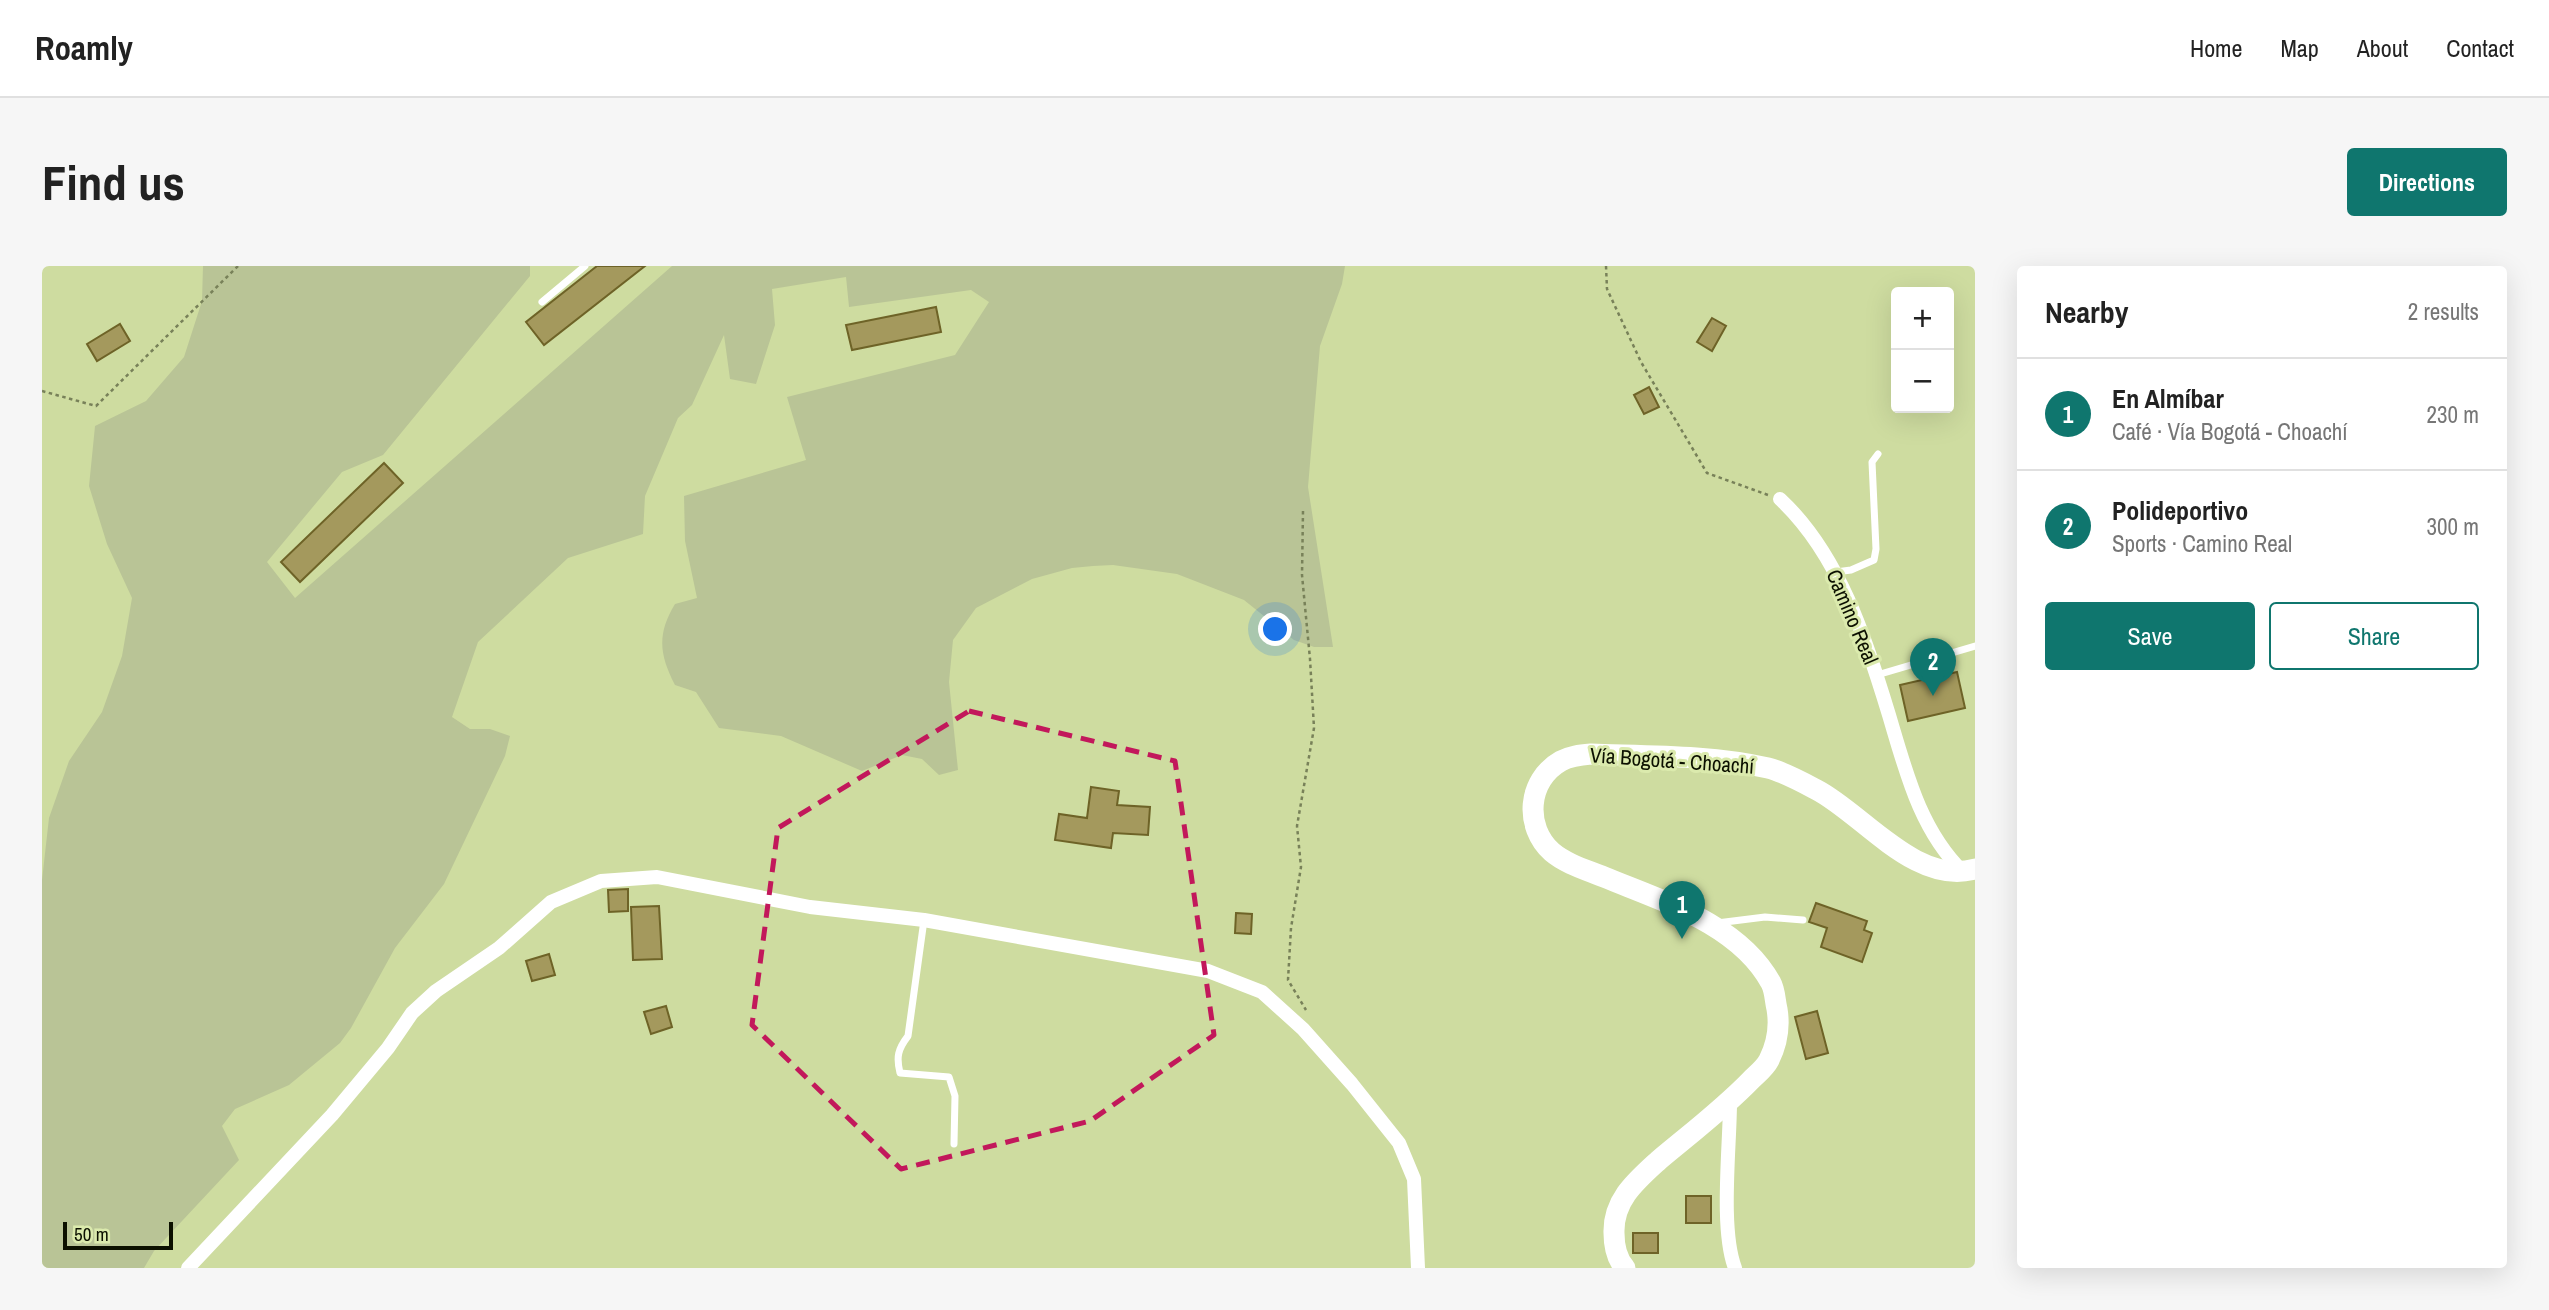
<!DOCTYPE html>
<meta charset="utf-8">
<style>
body{margin:0;font-family:"Archivo Narrow",sans-serif;background:#f6f6f6;color:#222}
.controls{position:absolute;right:21px;top:21px;display:grid;overflow:hidden;border-radius:7px;box-shadow:0 7px 28px #0002}
.controls button{width:63px;height:63px;display:grid;place-items:center;padding:0;border:0;border-bottom:2px solid #e0e0e0;background:#fff;color:#222;font:35px sans-serif}
.scale{position:absolute;left:21px;bottom:18px;width:110px;box-sizing:border-box;padding-left:7px;border:4px solid #0c1000;border-top:0;font-size:19px;line-height:24px;white-space:nowrap;color:#0c1000;-webkit-text-stroke:5px #dbeaad;paint-order:stroke}
.you{position:absolute;left:1234px;top:364px;width:24px;height:24px;margin:-18px;border:5px solid #fff;border-radius:50%;background:#1a73e8;box-shadow:0 0 0 10px #1a73e833}
.badge{display:grid;place-items:center;width:46px;height:46px;border-radius:50%;background:#0f766e;color:#fff;font-size:23px;font-weight:700}
.pin{position:absolute;translate:-50% -58px;filter:drop-shadow(0 2px 4px #0008)}
.pin::after{content:'';position:absolute;top:37px;width:24px;height:21px;background:inherit;clip-path:polygon(0 0,100% 0,50% 100%)}
.list{margin:0;padding:0;list-style:none}
h2{display:flex;justify-content:space-between;align-items:center;height:91px;margin:0;padding:0 28px;font-size:30px}
h2 small{font-size:23px;font-weight:400;color:#767676}
.list li{display:grid;grid-template-columns:46px 1fr auto;gap:21px;align-items:center;box-sizing:border-box;height:112px;padding:0 28px;border-top:2px solid #e0e0e0}
.list b{display:block;font-size:26px;white-space:nowrap}
.list p{margin:0;font-size:23px;white-space:nowrap;color:#767676}
.list em{font-size:23px;font-style:normal;color:#767676}
.actions{display:flex;gap:14px;padding:21px 28px}
.actions a{flex:1;padding:16px 0;border:2px solid #0f766e;border-radius:7px;text-align:center;font-size:24px;color:#0f766e}
.actions .main{background:#0f766e;color:#fff}
.map{position:relative;flex:none;width:1933px;height:1002px;overflow:hidden;border-radius:7px}
header{display:flex;align-items:center;gap:42px;box-sizing:border-box;height:98px;padding:0 35px;background:#fff;border-bottom:2px solid #e0e0e0}
header strong{font-size:33px}
nav{display:flex;gap:38px;margin-inline-start:auto;font-size:24px}
.intro{display:flex;align-items:center;justify-content:space-between;box-sizing:border-box;height:168px;padding:0 42px}
h1{margin:0;font-size:49px}
.button{padding:18px 32px;border-radius:7px;background:#0f766e;color:#fff;font-size:24px;font-weight:700}
main{display:flex;gap:42px;padding:0 42px}
aside{flex:1;background:#fff;border-radius:7px;box-shadow:0 7px 28px #0002}
.map>svg:first-child{display:block}
.green{fill:#b9c496}
.building{fill:#a4995d;stroke:#6e6327;stroke-width:2}
.lines{fill:none;stroke-linecap:round;stroke-linejoin:round}
.path{stroke:#788159;stroke-width:2.5;stroke-dasharray:3.5 3.5;stroke-linecap:butt}
.service{stroke:#fff;stroke-width:7}
.minor{stroke:#fff;stroke-width:14}
.secondary{stroke:#fff;stroke-width:21}
.marked{fill:none;stroke:#c2185b;stroke-width:5;stroke-dasharray:14 9;stroke-linejoin:round}
.labels{text-anchor:middle;stroke-width:6;stroke-linejoin:round;paint-order:stroke}
.street-label{font-size:21px;fill:#0c1000;stroke:#dbeaad}
</style>
<header>
<strong>Roamly</strong>
<nav><a>Home</a><a>Map</a><a>About</a><a>Contact</a></nav>
</header>
<div class="intro"><h1>Find us</h1><a class="button">Directions</a></div>
<main>
<div class="map">
<svg width="1933" height="1002" viewBox="0 0 1933 1002">
<rect width="100%" height="100%" fill="#cedca0"/>
<!-- green -->
<path class="green" d="M161,0H488V10L341,189L300,206L225,296L253,332L630,0H1303L1300,18L1278,80L1266,221L1291,381H1272L1252,374L1202,334L1135,308L1071,299L1051,300L1030,302L990,313L934,342L911,374L907,416L916,504L897,509L880,493L860,489L820,505L739,470L677,462L654,426L633,419C617,388 615,368 633,338L655,332L643,275L642,230L764,194L745,131L913,89L947,36L929,24L807,41L804,11L730,23L733,59L714,118L688,113L682,69L650,139L636,152L603,230L601,268L526,292L436,376L410,451L428,463H448L468,470L463,490L402,618L353,682L309,762L298,777L247,819L193,843L180,860L197,894L112,985L102,1002H0V614L7,552L27,495L60,446L80,390L90,332L65,278L47,220L53,160L104,135L142,91L160,35Z"/>
<!-- building -->
<g class="building">
<polygon points="555,0 603,0 502,79 484,56"/>
<polygon points="894,41 899,66 810,84 804,59"/>
<polygon points="1670,52 1684,60 1670,85 1655,76"/>
<polygon points="78,58 88,75 55,95 45,78"/>
<polygon points="1607,121 1617,141 1602,148 1592,129"/>
<polygon points="342,197 361,217 258,316 239,296"/>
<polygon points="1915,406 1923,442 1866,455 1858,419"/>
<polygon points="1049,521 1077,525 1075,539 1108,541 1106,569 1071,567 1069,582 1013,574 1017,548 1045,552"/>
<polygon points="586,623 586,645 567,646 566,624"/>
<polygon points="1774,637 1825,655 1822,664 1830,667 1820,696 1779,681 1785,662 1767,656"/>
<polygon points="617,640 620,693 591,694 589,641"/>
<polygon points="1194,647 1210,648 1209,668 1193,667"/>
<polygon points="507,688 513,709 490,715 484,695"/>
<polygon points="624,740 630,761 609,768 602,746"/>
<polygon points="1775,745 1786,787 1764,793 1753,751"/>
<rect x="1644" y="930" width="25" height="27"/>
<rect x="1591" y="967" width="25" height="20"/>
</g>
<g class="lines">
<!-- path -->
<g class="path">
<polyline points="1564,0 1565,23 1599,96 1665,207 1726,229"/>
<polyline points="0,125 54,140 196,0"/>
<polyline points="1261,245 1260,309 1268,393 1272,462 1255,560 1259,601 1249,662 1246,714 1264,744"/>
</g>
<!-- service -->
<g class="service">
<polyline points="500,36 543,0"/>
<polyline points="1794,306 1809,304 1832,294 1834,283 1830,196 1836,188"/>
<polyline points="1835,409 1933,380"/>
<path d="M882,654L866,770C856,783 854,791 858,807L907,811L913,830L912,878"/>
<polyline points="1675,657 1723,651 1761,654"/>
</g>
<!-- minor -->
<g class="minor">
<path d="M1738,233C1797,288 1824,373 1847,449C1864,506 1878,564 1921,606"/>
<path d="M1688,836C1688,880 1678,963 1693,1002"/>
<polyline points="146,1002 290,849 346,782 370,747 394,725 457,682 509,636 559,615 615,611 768,641 882,654 1166,705 1220,726 1261,763 1310,818 1357,877 1372,913 1376,1002"/>
</g>
<!-- secondary -->
<path class="secondary" d="M1583,1002C1575,993 1572,979 1572,967C1571,934 1594,915 1617,894C1648,868 1681,843 1709,814C1715,808 1723,802 1727,794C1735,778 1738,761 1735,743C1733,735 1733,724 1729,717C1697,658 1620,635 1562,611C1545,604 1524,598 1510,586C1482,561 1485,514 1519,495C1528,490 1538,489 1549,488C1606,490 1670,489 1726,502C1742,506 1760,516 1775,524C1821,548 1874,620 1933,603"/>
</g>
<!-- marked area -->
<path class="marked" d="M927,445L1133,495L1172,769L1048,855L859,903L710,759L736,562Z"/>
<g class="labels">
<!-- street labels -->
<g class="street-label">
<text transform="translate(1810 351) rotate(67)" y="7">Camino Real</text>
<text transform="translate(1630 495) rotate(4)" y="7">Vía Bogotá - Choachí</text>
</g>
</g>
</svg>
<div class="controls">
<button>+</button>
<button>−</button>
</div>
<div class="scale">50 m</div>
<div class="you"></div>
<div class="pin badge" style="left:1640px;top:673px">1</div>
<div class="pin badge" style="left:1891px;top:430px">2</div>
</div>
<aside>
<h2>Nearby<small>2 results</small></h2>
<ul class="list">
<li><span class="badge">1</span><div><b>En Almíbar</b><p>Café · Vía Bogotá - Choachí</p></div><em>230 m</em></li>
<li><span class="badge">2</span><div><b>Polideportivo</b><p>Sports · Camino Real</p></div><em>300 m</em></li>
</ul>
<div class="actions"><a class="main">Save</a><a>Share</a></div>
</aside>
</main>
